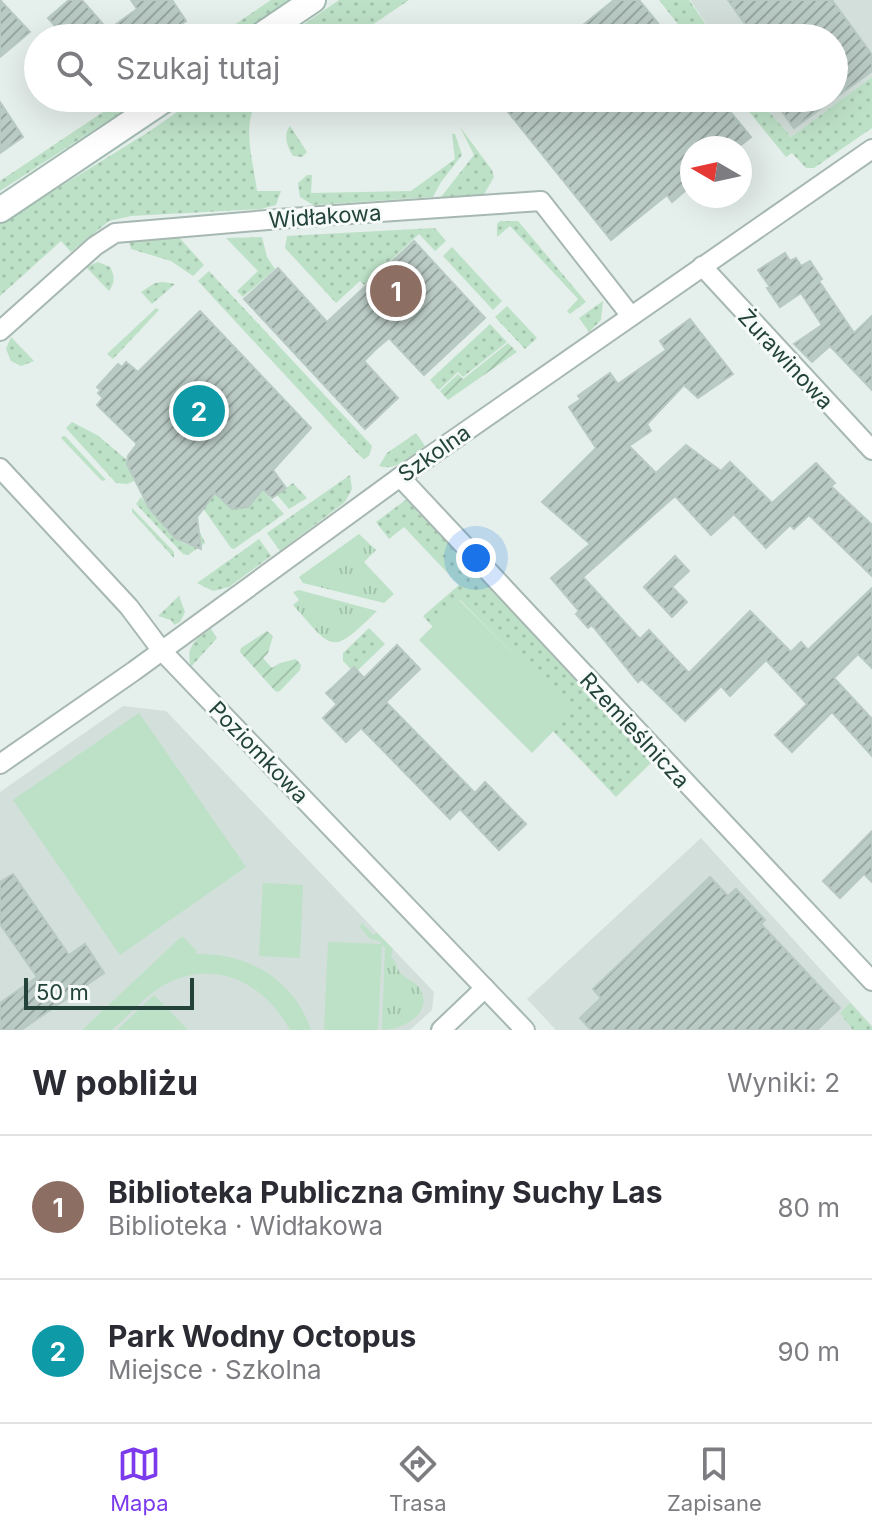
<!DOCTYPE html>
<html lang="pl">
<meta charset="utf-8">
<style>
body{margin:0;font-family:Inter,sans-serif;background:#f2f2f3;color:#2b2b33}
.compass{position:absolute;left:680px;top:136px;width:72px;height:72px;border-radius:50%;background:#fff;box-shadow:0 8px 32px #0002;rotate:279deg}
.scale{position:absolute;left:24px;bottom:20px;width:170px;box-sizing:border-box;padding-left:8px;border:4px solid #23433a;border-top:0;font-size:22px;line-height:28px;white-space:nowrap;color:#23433a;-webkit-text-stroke:6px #f6fbf9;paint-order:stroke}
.you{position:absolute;left:476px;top:558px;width:28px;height:28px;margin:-20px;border:6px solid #fff;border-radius:50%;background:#1a73e8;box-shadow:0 0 0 12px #1a73e833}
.badge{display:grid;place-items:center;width:52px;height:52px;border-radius:50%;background:#7c3aed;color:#fff;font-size:26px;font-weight:700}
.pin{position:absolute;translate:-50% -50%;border:4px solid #fff;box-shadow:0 2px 8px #0006}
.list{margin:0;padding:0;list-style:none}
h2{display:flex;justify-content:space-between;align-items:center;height:104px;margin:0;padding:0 32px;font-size:34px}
h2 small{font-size:26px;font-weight:400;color:#7c7c81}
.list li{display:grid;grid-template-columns:52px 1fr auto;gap:24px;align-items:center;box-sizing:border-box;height:144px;padding:0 32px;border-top:2px solid #e1e1e2}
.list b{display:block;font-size:30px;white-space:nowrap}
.list p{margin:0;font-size:26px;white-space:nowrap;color:#7c7c81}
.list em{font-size:26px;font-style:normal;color:#7c7c81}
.icon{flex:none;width:44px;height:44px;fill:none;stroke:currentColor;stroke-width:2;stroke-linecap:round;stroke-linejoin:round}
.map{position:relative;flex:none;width:872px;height:1030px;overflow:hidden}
.search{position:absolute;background:#fff;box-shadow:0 8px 32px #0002;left:24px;right:24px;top:24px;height:88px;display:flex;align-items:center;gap:20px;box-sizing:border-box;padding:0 28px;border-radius:44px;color:#7c7c81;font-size:30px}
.sheet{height:392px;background:#fff}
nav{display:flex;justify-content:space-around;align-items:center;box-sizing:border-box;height:112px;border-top:2px solid #e1e1e2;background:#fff;font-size:22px;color:#7c7c81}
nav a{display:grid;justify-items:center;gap:4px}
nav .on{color:#7c3aed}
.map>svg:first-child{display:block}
.built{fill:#d3dfda}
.grass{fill:url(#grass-dots)}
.park{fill:url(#park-tufts)}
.garden{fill:url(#garden-furrows)}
.pitch{fill:#bde1c7}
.building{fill:url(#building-hatch);stroke:#b7c9c2;stroke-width:2}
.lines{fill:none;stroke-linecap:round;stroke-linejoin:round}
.street-casing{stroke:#a7b8b2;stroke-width:22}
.secondary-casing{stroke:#a3bbb3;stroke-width:28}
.street{stroke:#fff;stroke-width:18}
.secondary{stroke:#fff;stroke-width:24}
.labels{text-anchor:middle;stroke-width:6;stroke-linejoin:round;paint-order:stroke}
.street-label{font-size:22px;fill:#23433a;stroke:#f6fbf9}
</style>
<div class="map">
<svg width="872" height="1030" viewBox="0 0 872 1030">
<defs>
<pattern id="grass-dots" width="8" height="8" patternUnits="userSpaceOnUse" patternTransform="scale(2)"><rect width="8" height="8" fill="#bde1c7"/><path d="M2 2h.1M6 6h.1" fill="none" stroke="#a2c2ac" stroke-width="1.8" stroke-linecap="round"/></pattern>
<pattern id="park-tufts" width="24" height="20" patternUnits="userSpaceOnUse" patternTransform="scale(2)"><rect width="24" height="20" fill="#bde1c7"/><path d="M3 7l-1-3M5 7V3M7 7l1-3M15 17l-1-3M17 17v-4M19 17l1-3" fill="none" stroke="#a2c2ac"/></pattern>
<pattern id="garden-furrows" width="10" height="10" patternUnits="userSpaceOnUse" patternTransform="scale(2)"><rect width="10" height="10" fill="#bde1c7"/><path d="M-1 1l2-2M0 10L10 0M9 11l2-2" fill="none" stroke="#a2c2ac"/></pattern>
<pattern id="building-hatch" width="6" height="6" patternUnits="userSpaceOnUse" patternTransform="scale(2)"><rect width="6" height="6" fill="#bacac4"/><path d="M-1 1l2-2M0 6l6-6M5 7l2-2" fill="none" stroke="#97a6a0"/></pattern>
</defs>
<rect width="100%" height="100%" fill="#e5efeb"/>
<!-- built -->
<g class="built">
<polygon points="690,0 872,0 872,77 791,137 757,98 834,98 834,38 716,38"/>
<polygon points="123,706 166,711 434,992 432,1010 410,1030 0,1030 0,792"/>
<polygon points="701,838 872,1026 872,1030 556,1030 527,999"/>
</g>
<!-- grass -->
<g class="grass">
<polygon points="271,0 289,0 233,38 215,38"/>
<polygon points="339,0 409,0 353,38 284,38"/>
<polygon points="659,0 689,0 715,38 689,38"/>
<polygon points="872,77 872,128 814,168 806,168 792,153 786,157 738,98 757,98 791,137"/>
<polygon points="124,98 143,98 0,191 0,181"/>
<path d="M197,98H261C239,119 254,164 257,191H281L276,205L261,209L131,216L109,221L71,252L61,241L0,296V224L150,131Z"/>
<path d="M290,126L307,152L302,157L293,156C287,147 283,134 290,126Z"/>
<polygon points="460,127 492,170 494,177 483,196 441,197 474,155"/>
<polygon points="452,134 455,134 462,155 441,182 433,197 313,205 300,197 298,183 307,175 312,175 311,193 411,191 455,159"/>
<polygon points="500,221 518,221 586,302 570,314 567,311 578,299 510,226 497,237 497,224"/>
<polygon points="435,228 446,241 435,251 419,234 364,285 360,281 336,303 285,248 287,236"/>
<polygon points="177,235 204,265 193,276 171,261 131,249 129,241"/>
<polygon points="262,237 267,257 275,269 243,297 237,291 258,271 226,238"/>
<polygon points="452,247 502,301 493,310 443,256"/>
<path d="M98,262L110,267C115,276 115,283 109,291L86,267Z"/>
<polygon points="209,271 372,446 369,456 364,459 360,456 198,281"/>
<polygon points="163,282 175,284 152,304 141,292 155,283"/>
<polygon points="603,301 601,320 589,332 579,318"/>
<polygon points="507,306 537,338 525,349 495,317"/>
<polygon points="156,308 159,310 113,359 107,354"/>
<polygon points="490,324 507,342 463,377 458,372 439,390 430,380"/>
<polygon points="11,337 34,361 21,366 11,361 6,349"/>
<polygon points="72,422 97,435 127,460 134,481 127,484 116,483 66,428"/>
<path d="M416,433L425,446C411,456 396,472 379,466L387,453Z"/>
<polygon points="63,436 65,436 106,480 102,481 61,438"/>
<polygon points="350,475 352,489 345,502 280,551 267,533"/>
<polygon points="254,480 284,514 234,549 231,548 200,504 209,501 214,493 233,509 247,507"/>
<polygon points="293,483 307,498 289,509 277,495"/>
<polygon points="141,497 166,529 183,543 193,546 198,528 205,543 188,555 183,554 136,504"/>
<polygon points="407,499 418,513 488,581 654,760 616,797 553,731 571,712 460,600 433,627 423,616 459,585 404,527 389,539 376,522"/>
<polygon points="132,508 174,552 174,558 132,512"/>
<polygon points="259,539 271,556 229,587 213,591 197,583"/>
<polygon points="179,596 185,612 180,622 174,625 171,620 158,616"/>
<polygon points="369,628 385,644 357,671 354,667 351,669 343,661 343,653"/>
<path d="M211,629L217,638L191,667C185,647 195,639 211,629Z"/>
<polygon points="850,1003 872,1027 872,1030 853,1030 840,1013"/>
</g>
<!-- park -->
<g class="park">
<polygon points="359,534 376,550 364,562 394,594 384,603 303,583 299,577"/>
<path d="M299,590L377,611C331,656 334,651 293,605L299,600L293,592Z"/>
<path d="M362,923L373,935L377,933L393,949L391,957C397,962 396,968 401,974C408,980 417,982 421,991C433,1015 400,1030 382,1030L385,948L379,941L370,939L360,927Z"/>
</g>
<!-- garden -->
<g class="garden">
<polygon points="508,343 517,352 448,400 440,391 458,374 463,379"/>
<polygon points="267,631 273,636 268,653 263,658 272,668 280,663 296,659 301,665 300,670 280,691 276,692 240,652 241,648"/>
</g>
<!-- pitch -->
<g class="pitch">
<polygon points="459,600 572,712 532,753 419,640"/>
<polygon points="139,713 246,867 120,955 13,800"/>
<polygon points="263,883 303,885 300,958 259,956"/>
<path d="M182,936L197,951L195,954C247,952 294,979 311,1030H290C264,983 216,957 164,985C145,996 129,1015 112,1030H82Z"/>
<polygon points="328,942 382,944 378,1030 324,1030"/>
<polygon points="154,995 188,1030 117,1030"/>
</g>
<!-- building -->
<g class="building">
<polygon points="0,0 30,32 0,57"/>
<polygon points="69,0 82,0 108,30 137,9 131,0 172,0 186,21 162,38 66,38 48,18"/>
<polygon points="614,0 639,0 670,38 567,38"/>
<polygon points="728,0 832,0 872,55 872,71 794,128 772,98 834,98 834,38 755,38"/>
<polygon points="515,98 719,98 751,137 737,148 692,148 692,185 672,202 667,195 611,240 504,107"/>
<polygon points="0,102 23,137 0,153"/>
<polygon points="414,241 485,318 424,375 389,338 376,349 364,361 398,398 365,429 244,299 278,268 327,322"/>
<polygon points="785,253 790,261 796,258 801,266 810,261 822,279 819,281 854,333 872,316 872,390 830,346 812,362 794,344 822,325 801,293 780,307 767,288 770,287 758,270"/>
<polygon points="200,311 311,428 273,470 286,488 272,498 263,489 248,507 232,509 215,493 197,517 201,549 175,538 149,508 127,464 128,456 137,444 97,405 103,398 98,393 101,390 97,387 118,364 122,367 126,362 138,372"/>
<polygon points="690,319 733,374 698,398 684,385 647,424 651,431 629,446 656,473 686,445 721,471 730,462 772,503 816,463 835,483 831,486 872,525 872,576 809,515 794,529 790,525 766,548 734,514 711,535 675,496 583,577 640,639 649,630 689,673 750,611 791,652 801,642 808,650 872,588 872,668 858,654 834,678 872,719 872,756 832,712 792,752 775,735 807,704 766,660 730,696 721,686 685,721 642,679 638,682 592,625 588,628 576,614 579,611 551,578 590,544 542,502 596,448 569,407 581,399 578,396 610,373 618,384 666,350 660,341"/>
<polygon points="675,556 689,571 672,587 687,602 672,617 644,587"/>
<polygon points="397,645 420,669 386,702 475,793 485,782 526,824 499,850 460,809 450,819 361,728 346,742 323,718 337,704 326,693 333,687 354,667 364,678"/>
<polygon points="872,831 872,882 864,874 840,898 823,881"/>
<polygon points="13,874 69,955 85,944 104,973 21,1030 0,1030 0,1003 37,977 0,924 0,882"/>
<polygon points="710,877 728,896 736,889 765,920 761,924 840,1008 817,1030 591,1030 580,1018 601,998 593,989"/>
</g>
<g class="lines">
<!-- street casing -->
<g class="street-casing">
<g id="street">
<polyline points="702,266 872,450"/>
<polyline points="0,331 95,246 115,233 291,218 541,201 631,316"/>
<polyline points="0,468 129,607 162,651 525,1030"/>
<polyline points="400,477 872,981"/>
<polyline points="0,764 134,671 400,477 872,149"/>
<polyline points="441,1030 485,988"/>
</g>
</g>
<!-- secondary casing -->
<g class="secondary-casing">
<g id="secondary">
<polyline points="257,38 313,0"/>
<polyline points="0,210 167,98"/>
</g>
</g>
<!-- street -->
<use href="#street" class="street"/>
<!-- secondary -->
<use href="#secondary" class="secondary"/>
</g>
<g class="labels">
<!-- street labels -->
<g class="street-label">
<text transform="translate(325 216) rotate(-4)" y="8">Widłakowa</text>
<text transform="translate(786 359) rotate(47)" y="8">Żurawinowa</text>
<text transform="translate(434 453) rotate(-35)" y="8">Szkolna</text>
<text transform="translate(635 730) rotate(47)" y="8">Rzemieślnicza</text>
<text transform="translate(259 752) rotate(46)" y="8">Poziomkowa</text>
</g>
</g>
</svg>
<svg class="compass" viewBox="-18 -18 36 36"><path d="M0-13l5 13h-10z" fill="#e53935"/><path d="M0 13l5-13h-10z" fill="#7c7c81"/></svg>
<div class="scale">50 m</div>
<div class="you"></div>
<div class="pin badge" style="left:396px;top:291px;background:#8d6e63">1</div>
<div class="pin badge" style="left:199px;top:411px;background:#0f9aa8">2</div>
<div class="search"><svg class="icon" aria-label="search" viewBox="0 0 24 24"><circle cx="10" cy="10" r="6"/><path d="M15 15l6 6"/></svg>Szukaj tutaj</div>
</div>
<section class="sheet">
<h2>W pobliżu<small>Wyniki: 2</small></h2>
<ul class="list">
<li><span class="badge" style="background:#8d6e63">1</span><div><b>Biblioteka Publiczna Gminy Suchy Las</b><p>Biblioteka · Widłakowa</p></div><em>80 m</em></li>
<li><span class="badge" style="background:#0f9aa8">2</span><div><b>Park Wodny Octopus</b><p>Miejsce · Szkolna</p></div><em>90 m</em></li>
</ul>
</section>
<nav>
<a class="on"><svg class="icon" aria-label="map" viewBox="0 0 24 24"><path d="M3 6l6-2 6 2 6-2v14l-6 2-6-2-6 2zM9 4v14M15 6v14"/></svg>Mapa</a>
<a><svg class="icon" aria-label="directions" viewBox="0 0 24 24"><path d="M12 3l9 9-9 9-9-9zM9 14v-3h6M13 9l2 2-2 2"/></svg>Trasa</a>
<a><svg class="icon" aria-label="saved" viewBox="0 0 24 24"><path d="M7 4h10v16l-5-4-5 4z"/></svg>Zapisane</a>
</nav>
